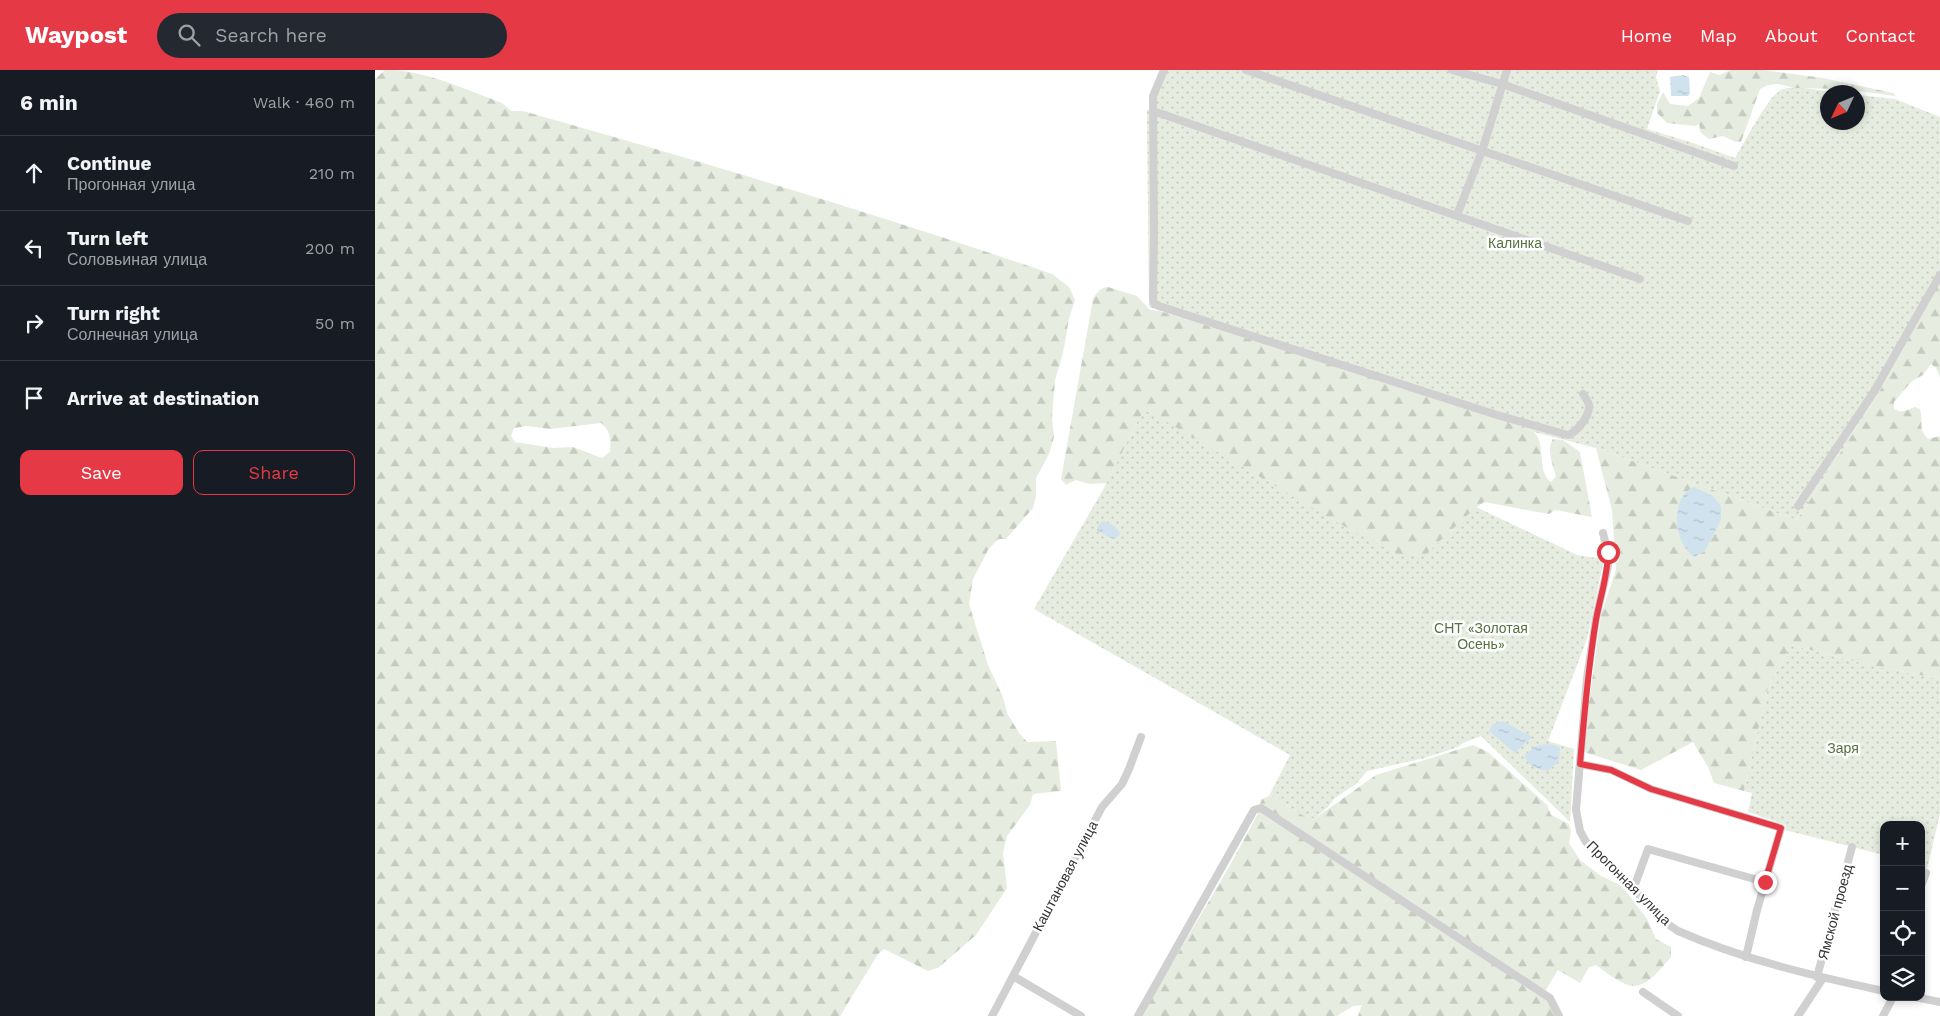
<!DOCTYPE html>
<meta charset="utf-8">
<style>
body{margin:0;font-family:"Work Sans",sans-serif;background:#242831;color:#f1f3f6}
.controls{position:absolute;right:15px;bottom:15px;display:grid;overflow:hidden;border-radius:10px;box-shadow:0 2px 8px #0003}
.controls button{width:45px;height:45px;display:grid;place-items:center;padding:0;border:0;border-bottom:1px solid #363941;background:#171b24;color:#f1f3f6;font:25px sans-serif}
.compass{position:absolute;left:1445px;top:15px;width:45px;height:45px;border-radius:50%;background:#171b24;box-shadow:0 2px 8px #0003;rotate:226deg}
.stop{position:absolute;width:15px;height:15px;margin:-11px;border:4px solid #e63946;border-radius:50%;background:#fff}
.stop.end{background:#e63946;border-color:#fff;box-shadow:0 1px 5px #0008}
.list{margin:0;padding:0;list-style:none}
h2{display:flex;justify-content:space-between;align-items:center;height:65px;margin:0;padding:0 20px;font-size:21px}
h2 small{font-size:16px;font-weight:400;color:#9ea1a6}
.list li{display:grid;grid-template-columns:32px 1fr auto;gap:15px;align-items:center;box-sizing:border-box;height:75px;padding:0 20px;border-top:1px solid #363941}
.list b{display:block;font-size:19px;white-space:nowrap}
.list p{margin:0;font-size:16px;white-space:nowrap;color:#9ea1a6}
.list em{font-size:16px;font-style:normal;color:#9ea1a6}
.actions{display:flex;gap:10px;padding:15px 20px}
.actions a{flex:1;padding:11px 0;border:1px solid #e63946;border-radius:10px;text-align:center;font-size:18px;color:#e63946}
.actions .main{background:#e63946;color:#fff}
.icon{flex:none;width:28px;height:28px;fill:none;stroke:currentColor;stroke-width:2;stroke-linecap:round;stroke-linejoin:round}
.map{position:relative;flex:none;width:1565px;height:946px;overflow:hidden}
header{display:flex;align-items:center;gap:30px;box-sizing:border-box;height:70px;padding:0 25px;background:#e63946;color:#fff}
header strong{font-size:24px}
nav{display:flex;gap:28px;margin-inline-start:auto;font-size:18px}
.search{width:350px;height:45px;background:#242831;display:flex;align-items:center;gap:12px;box-sizing:border-box;padding:0 18px;border-radius:28px;color:#9ea1a6;font-size:19px}
main{display:flex}
aside{flex:1;background:#171b24}
.map>svg:first-child{display:block}
.grass{fill:url(#grass-dots)}
.forest{fill:url(#forest-firs);fill-rule:evenodd}
.water{fill:url(#water-ripples)}
.lines{fill:none;stroke-linecap:round;stroke-linejoin:round}
.minor{stroke:#d0d0d0;stroke-width:8}
.route{stroke:#e63946;stroke-width:6}
.labels{text-anchor:middle;stroke-width:5;stroke-linejoin:round;paint-order:stroke}
.park-label{font-size:14px;fill:#56703f;stroke:#fff}
.street-label{font-size:14px;fill:#333;stroke:#fff}
</style>
<header>
<strong>Waypost</strong>
<div class="search"><svg class="icon" aria-label="search" viewBox="0 0 24 24"><circle cx="10" cy="10" r="6"/><path d="M15 15l6 6"/></svg>Search here</div>
<nav><a>Home</a><a>Map</a><a>About</a><a>Contact</a></nav>
</header>
<main>
<aside>
<h2>6 min<small>Walk · 460 m</small></h2>
<ul class="list">
<li><svg class="icon" aria-label="ahead" viewBox="0 0 24 24"><path d="M12 20V5M6 11l6-6 6 6"/></svg><div><b>Continue</b><p>Прогонная улица</p></div><em>210 m</em></li>
<li><svg class="icon" aria-label="left" viewBox="0 0 24 24"><path d="M17 20v-9H6M10 6l-5 5 5 5"/></svg><div><b>Turn left</b><p>Соловьиная улица</p></div><em>200 m</em></li>
<li><svg class="icon" aria-label="right" viewBox="0 0 24 24"><path d="M7 20v-9h11M14 6l5 5-5 5"/></svg><div><b>Turn right</b><p>Солнечная улица</p></div><em>50 m</em></li>
<li><svg class="icon" aria-label="arrive" viewBox="0 0 24 24"><path d="M6 21V4h12l-3 4 3 4H6"/></svg><div><b>Arrive at destination</b></div></li>
</ul>
<div class="actions"><a class="main">Save</a><a>Share</a></div>
</aside>
<div class="map">
<svg width="1565" height="946" viewBox="0 0 1565 946">
<defs>
<pattern id="grass-dots" width="8" height="8" patternUnits="userSpaceOnUse" patternTransform="scale(1.25)"><rect width="8" height="8" fill="#e6ecdf"/><path d="M2 2h.1M6 6h.1" fill="none" stroke="#c6cbc0" stroke-width="1.8" stroke-linecap="round"/></pattern>
<pattern id="forest-firs" width="22" height="20" patternUnits="userSpaceOnUse" patternTransform="scale(1.25)"><rect width="22" height="20" fill="#e6ecdf"/><path d="M5 1l3.5 6h-7zM16 11l3.5 6h-7z" fill="#c6cbc0"/></pattern>
<pattern id="water-ripples" width="26" height="14" patternUnits="userSpaceOnUse" patternTransform="scale(1.25)"><rect width="26" height="14" fill="#cfe2ee"/><path d="M2 4q2-2 4 0t4 0M15 11q2-2 4 0t4 0" fill="none" stroke="#b2c2cd"/></pattern>
</defs>
<rect width="100%" height="100%" fill="#fff"/>
<!-- grass -->
<g class="grass">
<path d="M789,0H1283L1281,7L1285,21L1272,59L1315,72L1360,88C1369,74 1394,23 1408,19C1421,15 1447,21 1461,22H1452V52H1482L1483,25L1520,29L1565,47V212L1502,326L1422,450L1221,378L1159,362L774,237L772,40H778V26Z"/>
<path d="M770,341L775,342L1032,484H1051L1101,437L1202,485L1229,489L1212,569L1173,671L1199,679L1195,752L1106,666L1088,673L1083,677L1050,688L992,701L981,714L960,728L952,738L939,749C922,746 911,731 894,726L915,685L659,539L729,418L763,350Z"/>
<polygon points="1416,575 1495,595 1565,609 1565,744 1552,799 1546,797 1546,755 1509,755 1509,785 1410,760 1411,755 1373,742 1377,723 1369,721 1393,617"/>
</g>
<!-- forest -->
<g class="forest">
<path d="M10,0C51,0 89,19 127,33L136,41H148C325,91 502,144 677,204L694,217L700,230L694,249L688,283L680,310L677,348L679,367L674,384L661,408V426L658,438L631,469H623L613,480L598,509L594,534L613,595L628,627L632,643L644,663L652,672L681,671L686,721L658,724L655,735L632,766L628,783L632,818L601,865L563,898L553,901L509,879L503,884L465,946H0V9ZM226,353C236,361 236,370 235,382L227,388L198,377L178,378L140,372L136,366L139,358L152,356L175,359Z"/>
<polygon points="1356,0 1387,0 1448,8 1518,23 1521,26 1468,19 1421,18 1403,14 1393,15 1385,19 1366,72 1361,72 1348,66 1334,69 1326,63 1324,54 1320,56 1292,53 1282,43 1282,34 1288,22 1295,34 1313,36 1324,28 1335,2 1344,5"/>
<path d="M1565,212V308L1561,298L1556,294L1548,305L1537,311L1530,319L1519,332V339C1528,344 1531,340 1540,337L1545,339C1549,354 1542,357 1553,369L1565,366V609L1495,595L1416,575L1393,617L1369,721L1339,713L1333,697L1318,672L1266,700L1209,682L1214,632L1226,545L1241,500L1237,440L1221,378L1422,450L1502,326Z"/>
<path d="M733,217L762,226L775,240L785,241L1052,325L1159,362C1172,376 1161,401 1176,412L1181,406C1178,396 1171,379 1178,369L1188,370L1205,382L1217,447L1180,440L1174,444L1109,432L1098,440L1051,484H1032L1026,486L965,454L775,342L770,341L763,350L732,413L715,414L701,410L691,415L686,409L718,229C722,222 725,218 733,217Z"/>
<path d="M1098,675L1113,682L1172,735L1176,745L1194,754L1196,761L1194,773L1205,790L1226,806L1243,814L1250,820L1272,849L1281,869L1296,877V887C1265,924 1259,924 1221,895L1214,897L1205,913L1183,900L1170,921L885,734L887,729L894,726C911,731 922,746 939,749L1001,705Z"/>
<polygon points="885,740 1173,928 1180,946 983,946 987,935 978,936 962,946 766,946 854,797"/>
</g>
<!-- water -->
<g class="water">
<polygon points="1308,5 1314,7 1315,23 1313,26 1296,26 1295,7"/>
<path d="M1319,417L1338,426L1346,436V450L1329,482L1319,487C1299,474 1294,427 1319,417Z"/>
<path d="M727,451C734,452 743,457 745,464L740,469L733,467L722,460V457Z"/>
<polygon points="1128,651 1157,667 1140,683 1114,661 1118,654"/>
<path d="M1172,674L1180,675L1185,678L1184,691L1173,701C1164,700 1151,695 1150,685L1161,676Z"/>
</g>
<g class="lines">
<!-- minor -->
<g class="minor">
<path d="M789,0L778,26L779,165L778,229L779,233L784,236L1122,345L1193,365C1202,362 1215,346 1214,335C1213,331 1210,327 1208,324"/>
<polyline points="871,0 1313,151"/>
<polyline points="1077,0 1127,14 1359,96"/>
<polyline points="778,41 1265,209"/>
<polyline points="1082,145 1107,81 1132,0"/>
<polyline points="1423,436 1500,320 1565,205"/>
<path d="M1228,463L1233,482V496L1221,548L1212,608L1201,740L1205,761L1211,772L1294,855L1303,861C1369,890 1439,906 1509,921"/>
<polyline points="1205,694 1236,700 1276,719 1406,758 1382,840 1371,887"/>
<polyline points="1546,816 1551,803"/>
<polyline points="1258,820 1273,779 1390,812"/>
<polyline points="638,906 706,946"/>
<polyline points="1442,907 1477,777"/>
<polyline points="1268,922 1303,946"/>
<polyline points="1540,927 1565,932"/>
<polyline points="617,946 727,737 747,714 754,699 766,667"/>
<polyline points="763,946 879,740 886,738 1175,928 1184,946"/>
<polyline points="1423,946 1448,908"/>
<polyline points="1508,946 1518,927"/>
</g>
</g>
<g class="lines">
<!-- route -->
<path class="route" d="M1233,482C1233,506 1225,527 1221,550C1213,598 1209,646 1205,694L1236,700L1276,719L1406,758L1390,812"/>
</g>
<g class="labels">
<!-- park labels -->
<g class="park-label">
<text x="1140" y="178">Калинка</text>
<text x="1106" y="563">СНТ «Золотая<tspan x="1106" dy="16">Осень»</tspan></text>
<text x="1468" y="683">Заря</text>
</g>
<!-- street labels -->
<g class="street-label">
<text transform="translate(690 806) rotate(-62)" y="5">Каштановая улица</text>
<text transform="translate(1254 813) rotate(45)" y="5">Прогонная улица</text>
<text transform="translate(1460 842) rotate(-75)" y="5">Ямской проезд</text>
</g>
</g>
</svg>
<div class="controls">
<button>+</button>
<button>−</button>
<button><svg class="icon" aria-label="locate" viewBox="0 0 24 24"><circle cx="12" cy="12" r="6"/><path d="M12 2v4M12 18v4M2 12h4M18 12h4"/></svg></button>
<button><svg class="icon" aria-label="layers" viewBox="0 0 24 24"><path d="M12 4l9 5-9 5-9-5zM3 14l9 5 9-5"/></svg></button>
</div>
<svg class="compass" viewBox="-18 -18 36 36"><path d="M0-13l5 13h-10z" fill="#e53935"/><path d="M0 13l5-13h-10z" fill="#9ea1a6"/></svg>
<div class="stop" style="left:1233px;top:482px"></div>
<div class="stop end" style="left:1390px;top:812px"></div>
</div>
</main>
